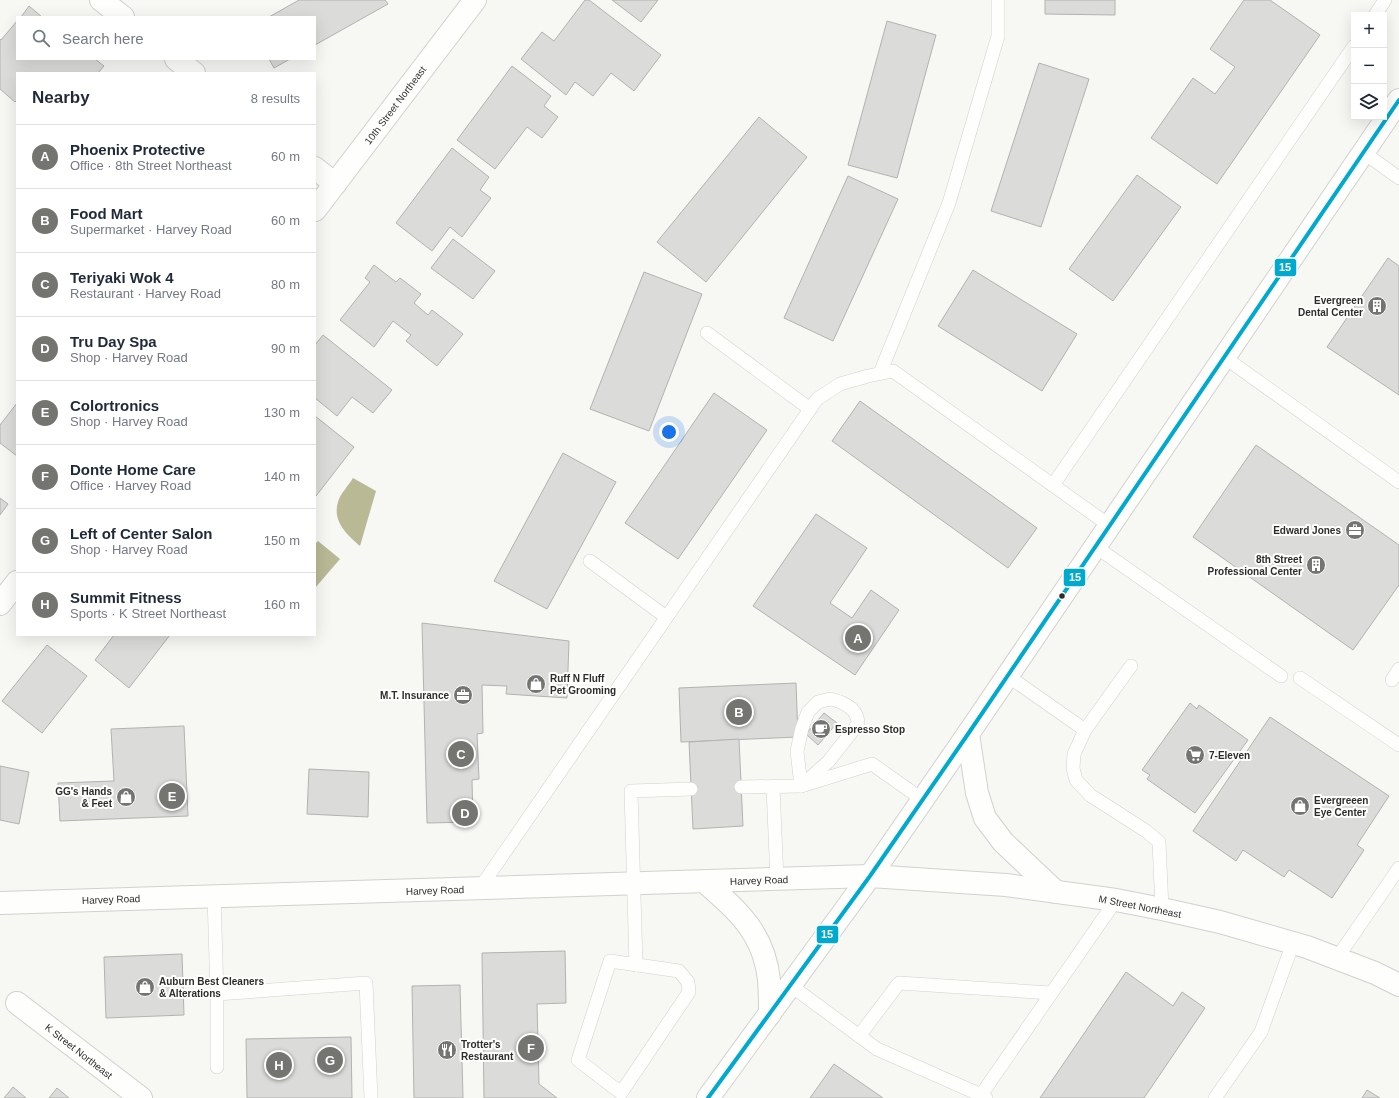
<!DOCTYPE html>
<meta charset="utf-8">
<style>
body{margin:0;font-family:Arial,sans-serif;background:#f6f6f7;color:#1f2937}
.controls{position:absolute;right:12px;top:12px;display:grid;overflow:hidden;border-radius:0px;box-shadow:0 4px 16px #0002}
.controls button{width:36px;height:36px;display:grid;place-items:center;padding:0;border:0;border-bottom:1px solid #e0e1e3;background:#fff;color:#1f2937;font:20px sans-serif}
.you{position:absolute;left:669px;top:432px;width:14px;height:14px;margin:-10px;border:3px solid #fff;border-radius:50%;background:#1a73e8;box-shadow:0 0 0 6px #1a73e833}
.badge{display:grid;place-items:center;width:26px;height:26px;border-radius:50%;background:#747471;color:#fff;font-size:13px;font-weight:700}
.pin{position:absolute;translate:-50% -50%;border:2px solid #fff;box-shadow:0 1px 4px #0006}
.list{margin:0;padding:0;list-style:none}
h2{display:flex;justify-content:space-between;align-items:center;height:52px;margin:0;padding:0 16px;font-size:17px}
h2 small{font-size:13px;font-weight:400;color:#747a83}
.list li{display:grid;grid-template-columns:26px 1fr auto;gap:12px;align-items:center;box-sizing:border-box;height:64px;padding:0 16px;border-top:1px solid #e0e1e3}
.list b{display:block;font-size:15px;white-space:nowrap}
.list p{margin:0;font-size:13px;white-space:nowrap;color:#747a83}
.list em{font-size:13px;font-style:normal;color:#747a83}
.icon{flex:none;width:22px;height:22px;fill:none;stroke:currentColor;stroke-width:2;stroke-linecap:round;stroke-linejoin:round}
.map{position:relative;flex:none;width:1399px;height:1098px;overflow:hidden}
.search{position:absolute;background:#fff;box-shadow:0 4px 16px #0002;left:16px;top:16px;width:300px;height:44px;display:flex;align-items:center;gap:10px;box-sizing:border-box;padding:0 14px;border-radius:0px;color:#747a83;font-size:15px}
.panel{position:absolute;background:#fff;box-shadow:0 4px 16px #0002;left:16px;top:72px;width:300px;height:564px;border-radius:0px}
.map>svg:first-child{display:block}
.water{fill:#b9b996}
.building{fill:#dbdbd9;stroke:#b2b2b0}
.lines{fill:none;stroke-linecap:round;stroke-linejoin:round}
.lane-casing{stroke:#d1d1cf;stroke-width:14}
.street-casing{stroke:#d1d1cf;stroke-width:24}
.secondary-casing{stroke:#d1d1cf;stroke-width:24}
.lane{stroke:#fefefd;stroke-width:13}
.street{stroke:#fefefd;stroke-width:22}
.secondary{stroke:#fefefd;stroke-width:22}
.bus-1-casing{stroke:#fffffe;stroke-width:7}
.bus-1{stroke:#00a9ce;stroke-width:4}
.bus-dot{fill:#2d2d2b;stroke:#fffffe;stroke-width:1.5}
.labels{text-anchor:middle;stroke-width:4;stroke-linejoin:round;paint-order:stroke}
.street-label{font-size:10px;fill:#2d2d2b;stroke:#fffffe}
.poi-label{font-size:10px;font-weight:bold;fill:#2d2d2b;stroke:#fffffe;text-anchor:start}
.line-badge{stroke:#fffffe;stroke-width:1.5}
.badge-label{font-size:11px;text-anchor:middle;font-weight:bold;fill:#fff}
</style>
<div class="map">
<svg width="1399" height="1098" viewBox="0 0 1399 1098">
<rect width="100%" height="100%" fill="#f7f7f4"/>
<!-- water -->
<g class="water">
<path d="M353,478L376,491L360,546C347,535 332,521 338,502C340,494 349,485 353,478Z"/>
<polygon points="318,541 340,559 315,588 315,544"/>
</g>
<!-- building -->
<g class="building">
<polygon points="299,0 385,0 388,4 315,45 315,17 269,17"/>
<polygon points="585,0 589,0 661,55 634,91 611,73 593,96 575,82 566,95 521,59 542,32 554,41"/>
<polygon points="612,0 658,0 641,22"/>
<polygon points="1045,0 1115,0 1115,15 1045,14"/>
<polygon points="1244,0 1270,0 1320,35 1217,184 1151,138 1193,78 1215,94 1235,67 1210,49"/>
<polygon points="29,6 42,17 21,17"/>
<polygon points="17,21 17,59 95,59 104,66 98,73 17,73 17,100 15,102 0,89 0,39 1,40"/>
<polygon points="887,21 936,35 897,178 848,165"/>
<polygon points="269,59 290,59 274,68"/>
<polygon points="1039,63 1089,79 1041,227 991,211"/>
<polygon points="512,66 551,96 544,106 558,117 542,138 527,127 495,169 457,140"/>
<polygon points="759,117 807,157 706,282 657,242"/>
<polygon points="452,148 489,177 480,190 491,198 462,237 450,227 432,251 396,223"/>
<polygon points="1137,175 1181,207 1113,301 1069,269"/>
<polygon points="848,176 898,199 833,341 784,318"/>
<polygon points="453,239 495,271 473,299 431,268"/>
<polygon points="1388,258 1399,266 1399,395 1327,347"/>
<polygon points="374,265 396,282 400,278 421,294 414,303 428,315 432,310 463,334 437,366 406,341 411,335 393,321 374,347 340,320 370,282 365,278"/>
<polygon points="973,270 1077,334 1042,391 938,326"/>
<polygon points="644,272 702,294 649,431 590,409"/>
<polygon points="323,335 392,390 373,413 352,397 337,416 315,398 315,345"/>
<polygon points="714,393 767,430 678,559 625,523"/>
<polygon points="860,401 1037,528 1008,568 832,441"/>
<polygon points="17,403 17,456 0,443 0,425"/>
<polygon points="315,416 354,447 316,496 315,495"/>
<polygon points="1256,445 1399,545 1399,585 1353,650 1193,537"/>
<polygon points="563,453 616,482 547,609 494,581"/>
<polygon points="0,498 8,504 0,515"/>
<polygon points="816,514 867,548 830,603 852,618 871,590 899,610 855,675 753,606"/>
<polygon points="422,623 569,641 567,698 506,694 507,686 482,685 483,733 477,734 479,779 472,780 473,822 427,823"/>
<polygon points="114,635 170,635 129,688 95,660"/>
<polygon points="47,645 87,676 42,733 2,701"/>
<polygon points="796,683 798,737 681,742 679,688"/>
<polygon points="1190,703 1197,709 1199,705 1248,740 1195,813 1147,779 1150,775 1142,770"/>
<polygon points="824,713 837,723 818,745 806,734"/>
<polygon points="1270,717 1389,796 1357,845 1364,850 1332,898 1289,870 1284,877 1243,850 1236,861 1193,831"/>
<polygon points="184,726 188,816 60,821 58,783 114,781 111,729"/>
<polygon points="739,739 743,826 693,829 689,742"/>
<polygon points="0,766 29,772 19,824 0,820"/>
<polygon points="309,769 369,772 368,817 307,814"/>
<polygon points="565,951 566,1003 537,1004 539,1084 557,1098 484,1098 482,953"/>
<polygon points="182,954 184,1015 106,1018 104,957"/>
<polygon points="1126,972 1173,1006 1182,992 1205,1008 1144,1098 1040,1098"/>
<polygon points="460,985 463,1098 414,1098 412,986"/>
<polygon points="351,1037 352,1098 247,1098 246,1039"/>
<polygon points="834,1064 883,1098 810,1098"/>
<polygon points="13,1087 26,1098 4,1098"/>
<polygon points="57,1088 69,1098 49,1098"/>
<polygon points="1367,1090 1380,1098 1362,1098"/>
</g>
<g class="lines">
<!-- lane casing -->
<g class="lane-casing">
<g id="lane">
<polyline points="1375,15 1385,0"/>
<polyline points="1363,152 1399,178"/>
<polyline points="707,333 810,409"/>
<polyline points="1224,357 1399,482"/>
<polyline points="880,373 949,203 998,36 998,0"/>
<polyline points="1053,485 1354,46"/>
<polyline points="1096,547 1281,676"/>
<polyline points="590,561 666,617"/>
<polyline points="1008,676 1085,730 1074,754 1073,768 1076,780 1090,795 1146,831 1159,842 1162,909"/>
<polyline points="1300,678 1399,745"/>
<polyline points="1392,680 1399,669"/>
<path d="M830,699C844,702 858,708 858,724L828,762L801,786L797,751L802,728L808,712L818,702Z"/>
<polyline points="1085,730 1131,666"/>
<polyline points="741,787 801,786 872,764 923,800"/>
<polyline points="773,787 777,880"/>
<polyline points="480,888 817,399 840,384 868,376 893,371 1110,526"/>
<polyline points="214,896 217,994"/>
<polyline points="1337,958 1399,868"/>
<polygon points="610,961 679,971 688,982 689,992 621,1093 578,1060"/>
<polyline points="636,965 631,791 691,789"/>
<polyline points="790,985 877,1049 981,1095 986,1098"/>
<polyline points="859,1036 899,983 1051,993"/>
<polyline points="217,1067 217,994 366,983 371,1098"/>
<polyline points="981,1095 1116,900"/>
<polyline points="1215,1098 1261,1032 1293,943"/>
</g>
</g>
<!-- street casing -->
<g class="street-casing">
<g id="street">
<polyline points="101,0 123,17"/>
<polyline points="176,59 194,73"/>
<polyline points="315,168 335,184"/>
<polyline points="315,210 475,0"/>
<polyline points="0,604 17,582"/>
<polyline points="17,1003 141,1098"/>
</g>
</g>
<!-- secondary casing -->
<g class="secondary-casing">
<g id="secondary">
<polyline points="968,734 977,793 985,818 1003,842 1056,892"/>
<path d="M705,882C738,911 764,933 769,980C770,991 770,1002 770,1014"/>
<polyline points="0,903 870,876 1006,885 1116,900 1162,909 1220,922 1307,947 1375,973 1399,985"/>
<polyline points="708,1098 870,876 968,734 1399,100"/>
</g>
</g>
<!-- lane -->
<use href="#lane" class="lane"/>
<!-- street -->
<use href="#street" class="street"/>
<!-- secondary -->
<use href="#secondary" class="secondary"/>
<!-- bus-1 casing -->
<g class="bus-1-casing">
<polyline id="bus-1" points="708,1098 870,876 968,734 1399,100"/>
</g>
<!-- bus-1 -->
<use href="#bus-1" class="bus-1"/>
</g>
<!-- icons -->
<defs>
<g id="building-disc" transform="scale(1)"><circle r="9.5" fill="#747471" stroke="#fffffe"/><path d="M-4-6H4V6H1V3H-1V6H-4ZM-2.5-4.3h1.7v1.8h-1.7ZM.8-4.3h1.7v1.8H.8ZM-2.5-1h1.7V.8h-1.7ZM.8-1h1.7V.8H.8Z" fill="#fff"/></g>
<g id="office-disc" transform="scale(1)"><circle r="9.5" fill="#747471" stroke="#fffffe"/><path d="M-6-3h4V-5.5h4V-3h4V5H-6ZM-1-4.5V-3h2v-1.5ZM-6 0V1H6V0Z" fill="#fff"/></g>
<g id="shop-disc" transform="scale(1)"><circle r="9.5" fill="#747471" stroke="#fffffe"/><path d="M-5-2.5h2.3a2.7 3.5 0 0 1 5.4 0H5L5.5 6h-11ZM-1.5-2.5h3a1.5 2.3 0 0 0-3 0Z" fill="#fff"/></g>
<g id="cafe-disc" transform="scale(1)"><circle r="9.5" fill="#747471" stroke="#fffffe"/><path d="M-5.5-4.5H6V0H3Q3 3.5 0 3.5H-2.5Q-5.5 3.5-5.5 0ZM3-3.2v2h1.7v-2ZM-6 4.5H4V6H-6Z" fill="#fff"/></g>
<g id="supermarket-disc" transform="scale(1)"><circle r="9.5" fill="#747471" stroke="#fffffe"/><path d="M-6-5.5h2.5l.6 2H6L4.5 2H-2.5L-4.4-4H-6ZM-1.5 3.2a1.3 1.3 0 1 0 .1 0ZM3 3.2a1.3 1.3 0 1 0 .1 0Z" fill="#fff"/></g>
<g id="restaurant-disc" transform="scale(1)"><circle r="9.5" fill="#747471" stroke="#fffffe"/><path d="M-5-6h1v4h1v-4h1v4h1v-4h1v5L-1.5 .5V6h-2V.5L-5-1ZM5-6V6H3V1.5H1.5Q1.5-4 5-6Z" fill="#fff"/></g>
</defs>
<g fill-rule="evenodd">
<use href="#building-disc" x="1377" y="306"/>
<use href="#office-disc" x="1355" y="530"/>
<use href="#building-disc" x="1316" y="565"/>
<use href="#shop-disc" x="536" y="684"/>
<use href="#office-disc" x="463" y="695"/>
<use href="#cafe-disc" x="821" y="729"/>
<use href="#supermarket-disc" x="1195" y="755"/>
<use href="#shop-disc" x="126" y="797"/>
<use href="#shop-disc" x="1300" y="806"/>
<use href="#shop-disc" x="145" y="987"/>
<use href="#restaurant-disc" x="447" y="1050"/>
</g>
<!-- markers -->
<circle class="bus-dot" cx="1062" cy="596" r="3.5"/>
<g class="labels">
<!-- street labels -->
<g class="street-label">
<text transform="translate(395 105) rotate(-53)" y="4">10th Street Northeast</text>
<text transform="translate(759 880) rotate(-2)" y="4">Harvey Road</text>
<text transform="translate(435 890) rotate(-2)" y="4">Harvey Road</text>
<text transform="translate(111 899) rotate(-2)" y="4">Harvey Road</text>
<text transform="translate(1140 906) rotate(11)" y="4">M Street Northeast</text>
<text transform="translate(79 1051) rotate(38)" y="4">K Street Northeast</text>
</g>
<!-- poi labels -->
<g class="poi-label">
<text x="1363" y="304" text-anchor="end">Evergreen<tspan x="1363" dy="12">Dental Center</tspan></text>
<text x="1341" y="534" text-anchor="end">Edward Jones</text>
<text x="1302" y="563" text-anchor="end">8th Street<tspan x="1302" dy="12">Professional Center</tspan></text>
<text x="550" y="682">Ruff N Fluff<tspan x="550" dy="12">Pet Grooming</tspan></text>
<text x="449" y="699" text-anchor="end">M.T. Insurance</text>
<text x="835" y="733">Espresso Stop</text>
<text x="1209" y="759">7-Eleven</text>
<text x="112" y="795" text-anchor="end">GG's Hands<tspan x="112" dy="12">&amp; Feet</tspan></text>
<text x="1314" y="804">Evergreeen<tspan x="1314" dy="12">Eye Center</tspan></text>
<text x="159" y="985">Auburn Best Cleaners<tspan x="159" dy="12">&amp; Alterations</tspan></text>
<text x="461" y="1048">Trotter's<tspan x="461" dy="12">Restaurant</tspan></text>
</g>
</g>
<g class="line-badge">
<rect x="1274" y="258" width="23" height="19" rx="4" fill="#00a9ce"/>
<rect x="1063" y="568" width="23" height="19" rx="4" fill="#00a9ce"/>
<rect x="816" y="925" width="23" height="19" rx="4" fill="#00a9ce"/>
</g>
<g class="badge-label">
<text x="1285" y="271">15</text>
<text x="1075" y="581">15</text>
<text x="827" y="938">15</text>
</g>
</svg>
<div class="controls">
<button>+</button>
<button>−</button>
<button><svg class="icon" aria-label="layers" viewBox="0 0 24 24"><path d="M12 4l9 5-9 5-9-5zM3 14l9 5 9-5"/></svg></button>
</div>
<div class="you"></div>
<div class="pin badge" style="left:858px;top:638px">A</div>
<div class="pin badge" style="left:739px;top:712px">B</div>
<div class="pin badge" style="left:461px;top:754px">C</div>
<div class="pin badge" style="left:465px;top:813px">D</div>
<div class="pin badge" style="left:172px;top:796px">E</div>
<div class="pin badge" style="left:531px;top:1048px">F</div>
<div class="pin badge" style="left:330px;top:1060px">G</div>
<div class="pin badge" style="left:279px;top:1065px">H</div>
<div class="search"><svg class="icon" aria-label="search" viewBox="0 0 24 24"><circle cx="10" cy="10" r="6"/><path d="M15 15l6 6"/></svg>Search here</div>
<section class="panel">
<h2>Nearby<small>8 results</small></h2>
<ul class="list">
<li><span class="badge">A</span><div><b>Phoenix Protective</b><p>Office · 8th Street Northeast</p></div><em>60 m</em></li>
<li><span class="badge">B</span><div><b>Food Mart</b><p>Supermarket · Harvey Road</p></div><em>60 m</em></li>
<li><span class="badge">C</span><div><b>Teriyaki Wok 4</b><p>Restaurant · Harvey Road</p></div><em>80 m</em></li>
<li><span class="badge">D</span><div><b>Tru Day Spa</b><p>Shop · Harvey Road</p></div><em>90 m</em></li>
<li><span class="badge">E</span><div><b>Colortronics</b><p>Shop · Harvey Road</p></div><em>130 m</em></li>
<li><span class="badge">F</span><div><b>Donte Home Care</b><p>Office · Harvey Road</p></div><em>140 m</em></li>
<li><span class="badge">G</span><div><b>Left of Center Salon</b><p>Shop · Harvey Road</p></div><em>150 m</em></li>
<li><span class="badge">H</span><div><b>Summit Fitness</b><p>Sports · K Street Northeast</p></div><em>160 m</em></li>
</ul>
</section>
</div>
